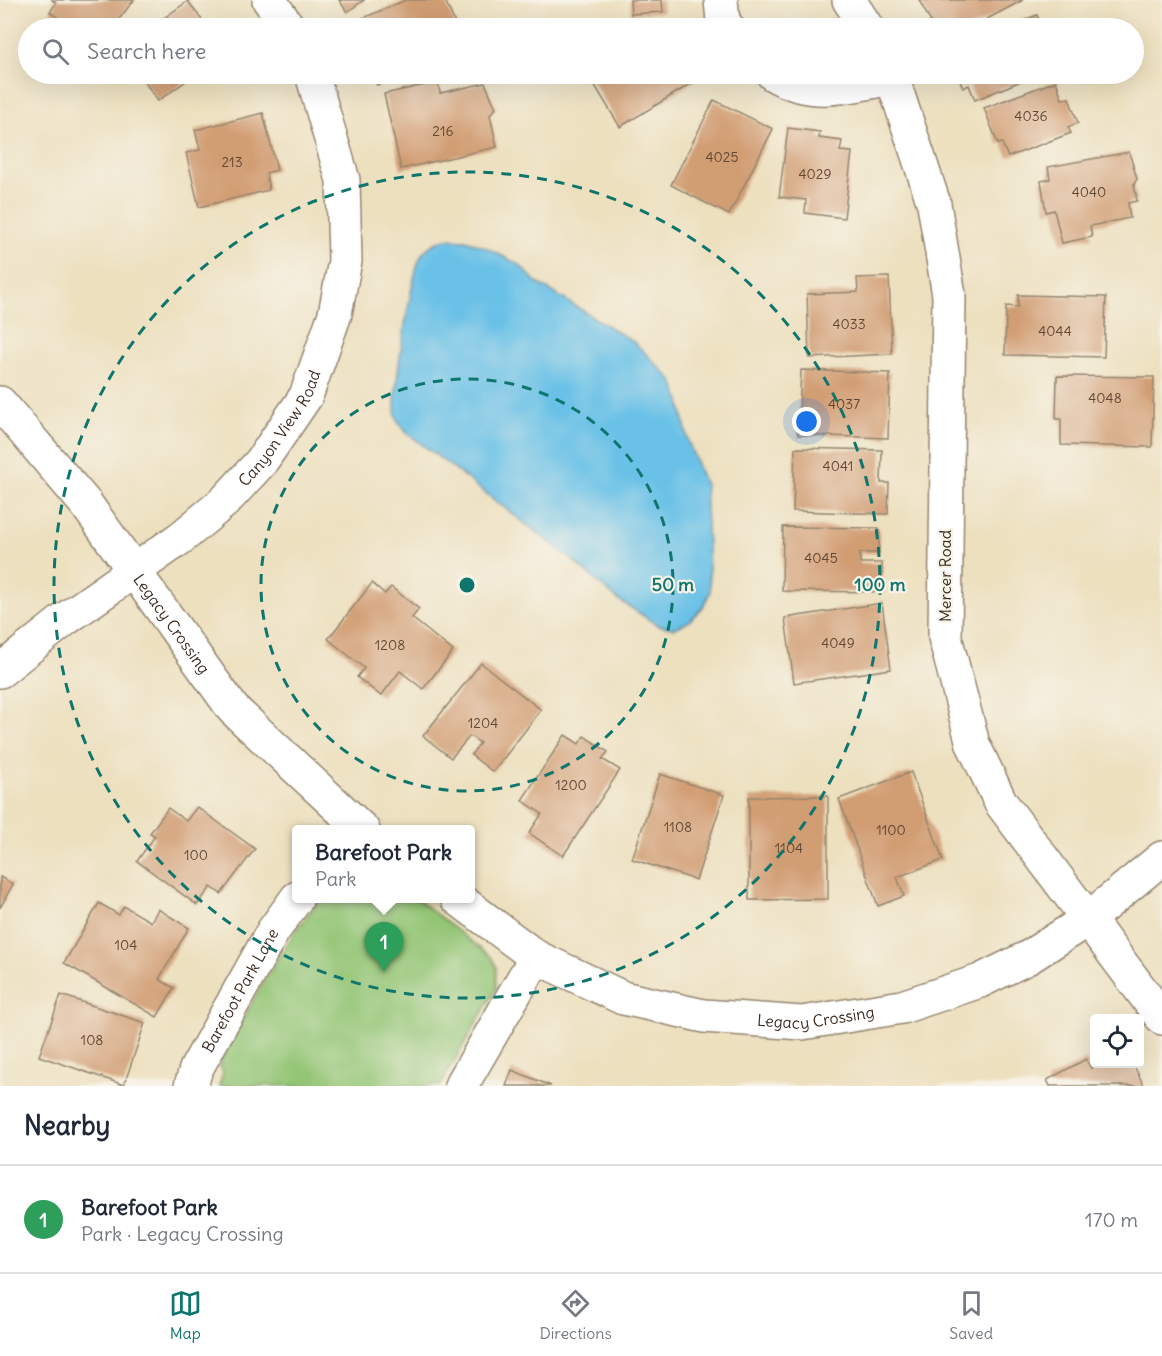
<!DOCTYPE html>
<meta charset="utf-8">
<style>
body{margin:0;font-family:Delius,sans-serif;background:#f6f6f7;color:#1f2937}
.controls{position:absolute;right:18px;bottom:18px;display:grid;overflow:hidden;border-radius:6px;box-shadow:0 6px 24px #0002}
.controls button{width:54px;height:54px;display:grid;place-items:center;padding:0;border:0;border-bottom:2px solid #e0e1e3;background:#fff;color:#1f2937;font:30px sans-serif}
.you{position:absolute;left:807px;top:422px;width:21px;height:21px;margin:-15px;border:4px solid #fff;border-radius:50%;background:#1a73e8;box-shadow:0 0 0 9px #1a73e833}
.badge{display:grid;place-items:center;width:39px;height:39px;border-radius:50%;background:#0f766e;color:#fff;font-size:20px;font-weight:700}
.pin{position:absolute;translate:-50% -50px;filter:drop-shadow(0 2px 3px #0008)}
.pin::after{content:'';position:absolute;top:32px;width:21px;height:18px;background:inherit;clip-path:polygon(0 0,100% 0,50% 100%)}
.popup{position:absolute;left:292px;top:825px;width:183px;height:78px;box-sizing:border-box;display:grid;place-content:center;border-radius:6px;background:#fff;filter:drop-shadow(0 2px 4px #0005);font-size:20px;white-space:nowrap;color:#747a83}
.popup b{font-size:22px;color:#1f2937}
.popup::after{content:'';position:absolute;left:50%;top:100%;margin-left:-12px;border:12px solid transparent;border-top-color:#fff}
.list{margin:0;padding:0;list-style:none}
h2{display:flex;justify-content:space-between;align-items:center;height:78px;margin:0;padding:0 24px;font-size:26px}
h2 small{font-size:20px;font-weight:400;color:#747a83}
.list li{display:grid;grid-template-columns:39px 1fr auto;gap:18px;align-items:center;box-sizing:border-box;height:108px;padding:0 24px;border-top:2px solid #e0e1e3}
.list b{display:block;font-size:22px;white-space:nowrap}
.list p{margin:0;font-size:20px;white-space:nowrap;color:#747a83}
.list em{font-size:20px;font-style:normal;color:#747a83}
.icon{flex:none;width:33px;height:33px;fill:none;stroke:currentColor;stroke-width:2;stroke-linecap:round;stroke-linejoin:round}
.map{position:relative;flex:none;width:1162px;height:1086px;overflow:hidden}
.search{position:absolute;background:#fff;box-shadow:0 6px 24px #0002;left:18px;right:18px;top:18px;height:66px;display:flex;align-items:center;gap:15px;box-sizing:border-box;padding:0 21px;border-radius:33px;color:#747a83;font-size:22px}
.sheet{height:186px;background:#fff}
nav{display:flex;justify-content:space-around;align-items:center;box-sizing:border-box;height:84px;border-top:2px solid #e0e1e3;background:#fff;font-size:16px;color:#747a83}
nav a{display:grid;justify-items:center;gap:3px}
nav .on{color:#0f766e}
.map>svg:first-child{display:block}
.green{fill:#93c575;stroke:#67784a;stroke-width:1.5}
.water{fill:#6ac1e7;stroke:#527682;stroke-width:1.5}
.building{fill:#d19d73}
.lines{fill:none;stroke-linecap:round;stroke-linejoin:round}
.street-casing{stroke:#94856e;stroke-width:36}
.street{stroke:#fff;stroke-width:33}
.ring{fill:none;stroke:#0f766e;stroke-width:3;stroke-dasharray:10 8}
.labels{text-anchor:middle;stroke-width:4.5;stroke-linejoin:round;paint-order:stroke}
.number-label{font-size:14px;fill:#604733}
.street-label{font-size:16px;fill:#3b2a1e;stroke:#f7f3e8}
.centre{fill:#0f766e;stroke:#f7f3e8;stroke-width:3}
.ring-label{font-size:18px;text-anchor:middle;font-weight:bold;fill:#0f766e;stroke:#f7f3e8;stroke-width:4.5;stroke-linejoin:round;paint-order:stroke}
</style>
<div class="map">
<svg width="1162" height="1086" viewBox="0 0 1162 1086">
<rect width="100%" height="100%" fill="#f7f3e8"/>
<filter id="ink" filterUnits="userSpaceOnUse"><feTurbulence type="fractalNoise" baseFrequency=".0167" numOctaves="2"/><feDisplacementMap in="SourceGraphic" scale="12" xChannelSelector="R" yChannelSelector="G"/><feConvolveMatrix kernelMatrix="1 2 1 2 8 2 1 2 1" color-interpolation-filters="sRGB"/></filter>
<filter id="wash" filterUnits="userSpaceOnUse"><feTurbulence type="fractalNoise" baseFrequency=".008" numOctaves="4" result="noise"/><feDisplacementMap in="SourceGraphic" scale="24" xChannelSelector="R" yChannelSelector="G"/><feGaussianBlur stdDeviation="1.35" result="paint"/><feColorMatrix in="noise" values="0 0 0 0 0 0 0 0 0 0 0 0 0 0 0 0 0 1.4 0 .05"/><feComposite in="paint" operator="in"/></filter>
<g filter="url(#wash)">
<rect width="100%" height="100%" fill="#ede0bf"/>
<!-- green -->
<path class="green" d="M321,899H417L491,957L496,966V989L440,1086H219L223,1073L219,1064C249,1008 279,947 321,899Z"/>
<!-- water -->
<path class="water" d="M447,239L466,240L485,247L520,265L536,282L634,342L673,381L680,401L688,441L705,485L710,592L703,607L688,622L674,628L659,626L617,599L570,558L406,432C403,427 397,421 396,416C391,399 412,273 421,256C427,246 436,242 447,239Z"/>
<g id="blocks">
<!-- building -->
<g class="building">
<polygon points="52,0 134,0 112,28 72,28 50,12 56,3"/>
<polygon points="339,0 364,0 347,12"/>
<polygon points="406,0 445,0 457,28 354,28 351,23"/>
<polygon points="630,0 662,0 663,12 631,14"/>
<polygon points="919,0 1023,0 970,28 934,28"/>
<polygon points="188,1 208,28 150,28"/>
<polygon points="1037,15 1043,28 1006,28"/>
<polygon points="139,74 196,74 158,101"/>
<polygon points="372,74 403,74 377,85"/>
<polygon points="588,74 693,74 697,80 620,127"/>
<polygon points="957,74 1038,74 975,100 969,85 963,88"/>
<polygon points="1056,81 1062,99 1069,98 1078,123 1068,127 1071,133 1008,157 1002,143 998,144 984,108"/>
<polygon points="438,82 440,93 485,83 496,108 490,115 497,147 401,169 384,94"/>
<polygon points="714,100 773,129 729,215 671,185"/>
<polygon points="263,113 277,170 266,173 269,190 199,207 186,153 200,150 195,130"/>
<polygon points="788,128 820,132 819,138 842,141 840,151 852,152 844,218 805,213 806,200 779,197"/>
<polygon points="1129,152 1137,179 1134,184 1137,201 1128,203 1130,218 1090,226 1092,237 1062,243 1054,210 1046,212 1041,181 1050,179 1048,167"/>
<polygon points="889,277 892,354 809,358 807,294 858,292 857,278"/>
<polygon points="1018,295 1106,297 1104,357 1005,355 1006,306 1018,307"/>
<polygon points="801,370 890,373 888,438 798,435"/>
<polygon points="1057,376 1154,377 1152,447 1061,445 1061,419 1056,419"/>
<polygon points="795,448 882,450 881,483 889,483 888,514 793,511"/>
<polygon points="783,527 879,528 879,553 860,553 860,563 882,563 882,592 782,591"/>
<polygon points="372,583 385,594 391,587 419,609 412,618 453,651 423,689 400,671 381,696 357,677 364,668 328,639"/>
<polygon points="882,603 891,669 794,683 785,618"/>
<polygon points="481,663 541,710 493,772 471,755 480,743 470,736 451,758 423,736"/>
<polygon points="565,735 579,744 584,736 608,752 602,759 620,770 563,856 529,833 542,814 522,800"/>
<polygon points="911,772 943,860 897,877 904,896 878,906 839,799"/>
<polygon points="660,774 724,795 696,880 632,859"/>
<polygon points="828,796 828,899 749,900 749,797"/>
<polygon points="197,807 255,849 221,894 211,887 197,905 137,861 155,836 150,833 168,808 186,821"/>
<polygon points="0,877 13,884 0,908"/>
<polygon points="99,903 119,915 124,906 151,922 158,909 189,928 159,979 174,988 157,1017 64,963"/>
<polygon points="61,995 145,1023 124,1085 39,1056"/>
<polygon points="1086,1059 1091,1068 1099,1064 1133,1064 1144,1086 1050,1086 1047,1080"/>
<polygon points="512,1070 551,1086 506,1086"/>
</g>
</g>
</g>
<g filter="url(#ink)">
<use href="#blocks" fill-opacity="0" stroke="#94856e" stroke-width="1.5"/>
<g class="lines">
<!-- street casing -->
<g class="street-casing">
<g id="street">
<polyline points="269,0 289,28"/>
<polyline points="721,0 723,21 728,28"/>
<polyline points="849,0 867,28"/>
<path d="M773,74C813,98 849,86 892,78"/>
<polyline points="891,74 934,204 949,295 945,637 973,744 1001,803 1162,1018"/>
<path id="s1" d="M0,403L86,504L233,709L363,830"/>
<path id="s2" d="M0,671L64,620L182,537L225,501L261,462L306,396L335,314L345,261L343,180L312,74"/>
<path id="s3" d="M457,898L536,957L623,998L704,1016L802,1023L902,1007L980,981L1029,957L1088,919L1162,858"/>
<path id="s4" d="M191,1086L196,1069L273,931L297,898"/>
<polyline points="461,1086 536,957"/>
</g>
</g>
<!-- street -->
<use href="#street" class="street"/>
</g>
</g>
<!-- distance rings -->
<g class="ring">
<circle cx="467" cy="585" r="206"/>
<circle cx="467" cy="585" r="413"/>
</g>
<g class="labels">
<!-- number labels -->
<g class="number-label">
<text x="1031" y="121">4036</text>
<text x="443" y="136">216</text>
<text x="722" y="162">4025</text>
<text x="232" y="167">213</text>
<text x="815" y="179">4029</text>
<text x="1089" y="197">4040</text>
<text x="849" y="329">4033</text>
<text x="1055" y="336">4044</text>
<text x="1105" y="403">4048</text>
<text x="844" y="409">4037</text>
<text x="838" y="471">4041</text>
<text x="821" y="563">4045</text>
<text x="838" y="648">4049</text>
<text x="390" y="650">1208</text>
<text x="483" y="728">1204</text>
<text x="571" y="790">1200</text>
<text x="678" y="832">1108</text>
<text x="891" y="835">1100</text>
<text x="789" y="853">1104</text>
<text x="196" y="860">100</text>
<text x="126" y="950">104</text>
<text x="92" y="1045">108</text>
</g>
<!-- street labels -->
<g class="street-label">
<text dy="6" stroke="none"><textPath href="#s2" startOffset="374">Canyon View Road</textPath></text>
<text transform="translate(945 576) rotate(-90)" y="6">Mercer Road</text>
<text dy="6" stroke="none"><textPath href="#s1" startOffset="280">Legacy Crossing</textPath></text>
<text dy="6" stroke="none"><textPath href="#s4" startOffset="108">Barefoot Park Lane</textPath></text>
<text dy="6" stroke="none"><textPath href="#s3" startOffset="390">Legacy Crossing</textPath></text>
</g>
</g>
<circle cx="467" cy="585" r="9" class="centre"/>
<g class="ring-label">
<text x="673" y="591">50 m</text>
<text x="880" y="591">100 m</text>
</g>
</svg>
<div class="controls">
<button><svg class="icon" aria-label="locate" viewBox="0 0 24 24"><circle cx="12" cy="12" r="6"/><path d="M12 2v4M12 18v4M2 12h4M18 12h4"/></svg></button>
</div>
<div class="you"></div>
<div class="pin badge" style="left:384px;top:972px;background:#2e9e5b">1</div>
<div class="popup"><b>Barefoot Park</b>Park</div>
<div class="search"><svg class="icon" aria-label="search" viewBox="0 0 24 24"><circle cx="10" cy="10" r="6"/><path d="M15 15l6 6"/></svg>Search here</div>
</div>
<section class="sheet">
<h2>Nearby<small></small></h2>
<ul class="list">
<li><span class="badge" style="background:#2e9e5b">1</span><div><b>Barefoot Park</b><p>Park · Legacy Crossing</p></div><em>170 m</em></li>
</ul>
</section>
<nav>
<a class="on"><svg class="icon" aria-label="map" viewBox="0 0 24 24"><path d="M3 6l6-2 6 2 6-2v14l-6 2-6-2-6 2zM9 4v14M15 6v14"/></svg>Map</a>
<a><svg class="icon" aria-label="directions" viewBox="0 0 24 24"><path d="M12 3l9 9-9 9-9-9zM9 14v-3h6M13 9l2 2-2 2"/></svg>Directions</a>
<a><svg class="icon" aria-label="saved" viewBox="0 0 24 24"><path d="M7 4h10v16l-5-4-5 4z"/></svg>Saved</a>
</nav>
